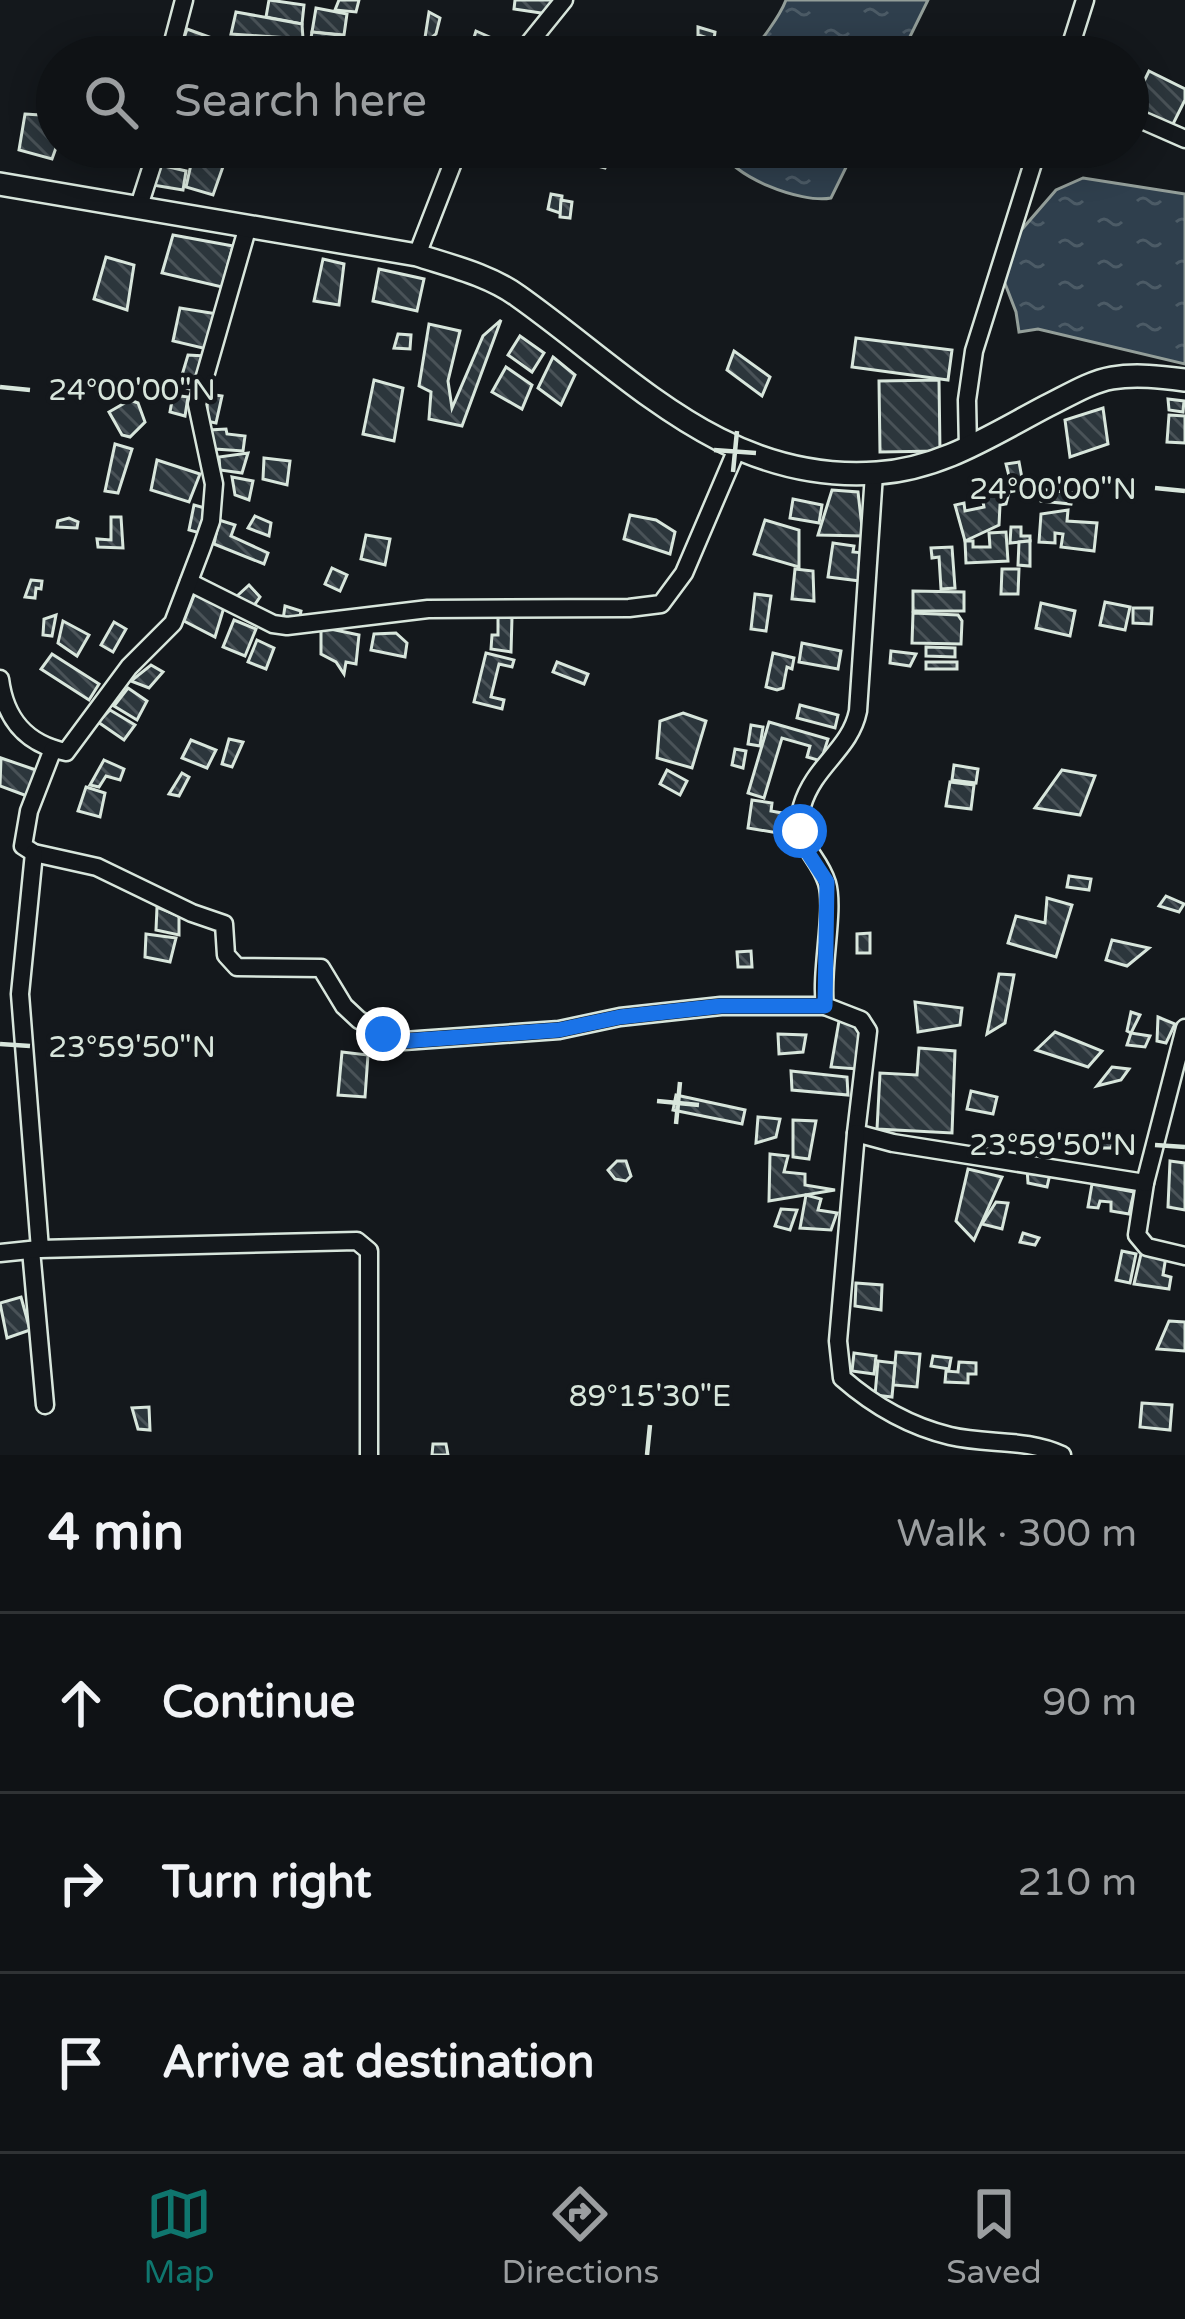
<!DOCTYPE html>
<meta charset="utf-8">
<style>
body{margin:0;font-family:"Varela Round",sans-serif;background:#181b1e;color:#f1f3f6}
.stop{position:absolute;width:36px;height:36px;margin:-27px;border:9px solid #1a73e8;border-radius:50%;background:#fff}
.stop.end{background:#1a73e8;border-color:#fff;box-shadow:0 3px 12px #0008}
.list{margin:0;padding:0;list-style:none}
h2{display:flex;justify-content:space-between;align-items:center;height:156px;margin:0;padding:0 48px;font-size:51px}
h2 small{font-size:39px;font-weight:400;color:#9b9ea0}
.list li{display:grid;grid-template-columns:78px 1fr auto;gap:36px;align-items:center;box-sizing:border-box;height:180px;padding:0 48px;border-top:3px solid #2f3234}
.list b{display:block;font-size:45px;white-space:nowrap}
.list em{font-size:39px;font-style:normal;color:#9b9ea0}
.icon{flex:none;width:66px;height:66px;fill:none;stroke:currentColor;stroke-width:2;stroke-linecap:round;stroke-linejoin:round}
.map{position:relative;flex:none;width:1185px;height:1455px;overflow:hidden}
.search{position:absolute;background:#0f1215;box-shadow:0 6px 30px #0003;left:36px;right:36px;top:36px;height:132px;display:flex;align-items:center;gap:30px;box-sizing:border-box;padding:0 42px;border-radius:66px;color:#9b9ea0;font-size:45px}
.sheet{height:696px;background:#0f1215}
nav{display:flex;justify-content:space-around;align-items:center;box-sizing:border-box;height:168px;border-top:3px solid #2f3234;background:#0f1215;font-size:33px;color:#9b9ea0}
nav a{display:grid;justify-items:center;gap:6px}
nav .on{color:#0f766e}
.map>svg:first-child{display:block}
.water{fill:url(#water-ripples);stroke:#939e99;stroke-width:3}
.building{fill:url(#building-back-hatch);stroke:#d8e6dc;stroke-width:3}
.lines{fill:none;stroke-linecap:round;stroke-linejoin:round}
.minor-casing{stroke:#d8e6dc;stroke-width:21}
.major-casing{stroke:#d8e6dc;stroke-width:26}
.minor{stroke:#14181c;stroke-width:16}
.major{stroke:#14181c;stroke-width:21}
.route{stroke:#1a73e8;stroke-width:15}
.ticks{fill:none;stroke:#d8e6dc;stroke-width:4.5}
.ticks-label{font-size:30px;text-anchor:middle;fill:#d8e6dc;stroke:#14181c;stroke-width:9;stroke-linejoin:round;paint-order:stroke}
</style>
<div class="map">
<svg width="1185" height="1455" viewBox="0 0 1185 1455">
<defs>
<pattern id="water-ripples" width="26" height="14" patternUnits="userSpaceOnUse" patternTransform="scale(3)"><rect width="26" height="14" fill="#2f3f4d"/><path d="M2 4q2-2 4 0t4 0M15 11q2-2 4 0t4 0" fill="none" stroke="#4c5b66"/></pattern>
<pattern id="building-back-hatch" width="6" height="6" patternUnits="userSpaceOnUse" patternTransform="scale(3)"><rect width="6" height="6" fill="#2c363c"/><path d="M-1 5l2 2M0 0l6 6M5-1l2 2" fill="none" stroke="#4a5358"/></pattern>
</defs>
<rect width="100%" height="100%" fill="#14181c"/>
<!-- water -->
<g class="water">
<path d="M786,0H928L900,57H747C760,43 780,16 786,0Z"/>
<path d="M720,147H856L831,198C802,204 728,176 720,147Z"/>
<polygon points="1083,178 1185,194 1185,364 1038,329 1019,332 1016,312 1004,281 1017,235 1056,190"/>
</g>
<!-- building -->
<g class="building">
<polygon points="269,0 304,5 302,24 266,17"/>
<polygon points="339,0 359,0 356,12 335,10"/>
<polygon points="515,0 553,0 548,14 514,9"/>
<polygon points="316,8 347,14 344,35 312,32"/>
<polygon points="236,12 302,24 303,39 231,34"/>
<polygon points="429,12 440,18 436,34 424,44"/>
<polygon points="698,27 715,32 714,40 698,35"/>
<polygon points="187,29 220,41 214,57 178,57"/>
<polygon points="476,31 503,43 501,47 489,42 482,49 472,44"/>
<polygon points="312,32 339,35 339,41 379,51 377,57 308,56"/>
<polygon points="262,39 301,45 295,57 256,57"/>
<polygon points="1149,71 1185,89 1185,100 1172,126 1132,106"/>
<polygon points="25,114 40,115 57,124 57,145 52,159 19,150"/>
<polygon points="194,151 225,161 213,195 186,187"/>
<polygon points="591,152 609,160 605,168 586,163"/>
<polygon points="156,164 186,171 183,190 153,185"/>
<polygon points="551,194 562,196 560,213 548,209"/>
<polygon points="561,200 572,202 570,218 560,217"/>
<polygon points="173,235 233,246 222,287 162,273"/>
<polygon points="106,257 134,265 127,310 94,299"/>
<polygon points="323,259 344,264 339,305 314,301"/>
<polygon points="379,269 424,279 417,311 373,301"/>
<polygon points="180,308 217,314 207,349 173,341"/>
<polygon points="501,320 462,426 429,419 431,392 419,386 429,324 460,331 448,381 452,408 483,336"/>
<polygon points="398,334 411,335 410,349 394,348"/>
<polygon points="520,336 544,353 532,372 508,355"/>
<polygon points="856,338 952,350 948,380 852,367"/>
<polygon points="734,351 770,377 762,396 727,370"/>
<polygon points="188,355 204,356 195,391 179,385"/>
<polygon points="553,357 575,375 561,405 538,388"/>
<polygon points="506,367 532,385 522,409 492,392"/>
<polygon points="374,380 403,388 394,441 363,434"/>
<polygon points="939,380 940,451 880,452 879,381"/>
<polygon points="208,394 222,396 216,423 206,421"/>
<polygon points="173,395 188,397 185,416 170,412"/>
<polygon points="1168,399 1184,401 1183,412 1169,410"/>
<polygon points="130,400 138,403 145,422 130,437 122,435 109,412"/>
<polygon points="1103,408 1108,444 1070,457 1065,420"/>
<polygon points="1169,415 1185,416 1185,443 1167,442"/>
<polygon points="226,429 227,434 245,436 243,451 215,449 209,430"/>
<polygon points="115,444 132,449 118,493 105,491"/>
<polygon points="248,453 242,473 220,470 219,457"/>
<polygon points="264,458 290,461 287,485 263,479"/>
<polygon points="157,460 200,474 189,502 151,490"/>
<polygon points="1019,462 1024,489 1009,492 1006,504 1000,505 999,525 965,541 955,505 964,503 965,511 984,507 980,486 1010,480 1006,464"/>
<polygon points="232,477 253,481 249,500 235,495"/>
<polygon points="1039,489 1073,493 1071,504 1041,501"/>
<polygon points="832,490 858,492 863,536 818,535"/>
<polygon points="793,499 822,505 819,523 790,518"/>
<polygon points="194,505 205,508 200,533 189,530"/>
<polygon points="1068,510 1067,521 1097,523 1094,551 1061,547 1063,534 1055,533 1055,543 1039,542 1041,514"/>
<polygon points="630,515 656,520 675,532 670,554 624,539"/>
<polygon points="255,516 271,523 269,536 248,528"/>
<polygon points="111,517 121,517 123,548 98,547 97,539 111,540"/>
<polygon points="69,518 78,522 77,528 57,527 58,521"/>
<polygon points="219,520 235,525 231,536 268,553 264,564 214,544"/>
<polygon points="765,520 799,530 799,567 754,554"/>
<polygon points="1011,527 1021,527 1021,536 1030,536 1030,541 1010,543"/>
<polygon points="1006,532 1008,561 966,563 965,541 973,541 973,547 990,547 989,533"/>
<polygon points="366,535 390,539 385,565 361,559"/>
<polygon points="1030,541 1030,566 1018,565 1019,542"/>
<polygon points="833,543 854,546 853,552 864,553 860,581 828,577"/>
<polygon points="952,547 955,588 941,589 939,557 932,558 931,548"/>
<polygon points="332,568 347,575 340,591 325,584"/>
<polygon points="795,569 813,571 814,601 792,599"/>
<polygon points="1002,569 1019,569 1018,594 1001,594"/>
<polygon points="31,580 42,581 41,589 36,588 35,598 25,597"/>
<polygon points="249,585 260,597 253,607 237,596"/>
<polygon points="913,591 964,592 964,611 913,611"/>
<polygon points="195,593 225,604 215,637 184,621"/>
<polygon points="755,594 771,596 766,631 751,629"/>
<polygon points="1105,602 1130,607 1125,630 1100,625"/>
<polygon points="1041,603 1075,611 1070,636 1036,628"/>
<polygon points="285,606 301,611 299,620 283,620"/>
<polygon points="1133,608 1152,608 1151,624 1133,623"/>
<polygon points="913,613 958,615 962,621 961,644 912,643"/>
<polygon points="56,615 52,636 43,635 44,619"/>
<polygon points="498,615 512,617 511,652 491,649 492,635 498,635"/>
<polygon points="234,620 256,629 245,656 223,647"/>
<polygon points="63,621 89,635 77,656 58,643"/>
<polygon points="114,622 126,629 113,652 101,645"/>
<polygon points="321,627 359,635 356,664 346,662 344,674 336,662 321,654"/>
<polygon points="396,633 407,643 405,657 371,650 374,634"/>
<polygon points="257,640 274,648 266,669 248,662"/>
<polygon points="802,643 841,651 838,669 799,662"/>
<polygon points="926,647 955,648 955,657 926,656"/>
<polygon points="891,651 916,654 910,666 890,663"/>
<polygon points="486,653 514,660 512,667 499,664 491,697 504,700 502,709 474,702"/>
<polygon points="773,653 794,658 792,669 787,667 783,688 777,690 766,687"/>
<polygon points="52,654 99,684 89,700 41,669"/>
<polygon points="557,662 588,674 584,684 553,672"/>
<rect x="926" y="662" width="31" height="7"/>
<polygon points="151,665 163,672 149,688 131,681"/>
<polygon points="128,688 147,701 137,720 114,706"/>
<polygon points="800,705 838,715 835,728 797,718"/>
<polygon points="110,710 135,725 124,740 98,722"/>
<polygon points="683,713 706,721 692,768 657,758 660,721"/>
<polygon points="769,722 828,739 821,761 807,757 810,746 782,738 764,798 748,793"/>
<polygon points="751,725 763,727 760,746 748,744"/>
<polygon points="229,739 243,742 232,767 222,764"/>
<polygon points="191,740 216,750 207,768 182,758"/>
<polygon points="735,749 746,751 743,768 732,765"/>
<polygon points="1,758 36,770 27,796 0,786"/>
<polygon points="104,760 124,769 120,780 106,776 99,787 90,785"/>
<polygon points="954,765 978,769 976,783 952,780"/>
<polygon points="667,770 687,781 680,795 660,784"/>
<polygon points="1062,770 1095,776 1080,815 1035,808"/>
<polygon points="182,773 189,777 179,796 169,794"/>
<polygon points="950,782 974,785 971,809 946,806"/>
<polygon points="86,787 105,793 100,817 78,811"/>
<polygon points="752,800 772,803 771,811 788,814 784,834 748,828"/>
<polygon points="1069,876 1091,879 1089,890 1067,887"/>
<polygon points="1166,896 1184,904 1179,912 1159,906"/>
<polygon points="1047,898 1072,905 1056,957 1008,943 1016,916 1045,923"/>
<polygon points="157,907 179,916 179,935 156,930"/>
<polygon points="870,933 870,953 857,953 857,934"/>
<polygon points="146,934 176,938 170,962 145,957"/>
<polygon points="1112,940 1149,948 1127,966 1106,960"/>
<polygon points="751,951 752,967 738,967 737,952"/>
<polygon points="999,974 1014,975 1005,1023 987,1034"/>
<polygon points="915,1002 962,1008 960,1025 918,1032"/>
<polygon points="1131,1012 1140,1015 1131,1033 1127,1031"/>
<polygon points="1158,1017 1175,1024 1166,1043 1157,1041"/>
<polygon points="839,1021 862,1027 857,1069 831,1067"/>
<polygon points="1055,1032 1102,1051 1088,1067 1036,1050"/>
<polygon points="1131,1033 1150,1036 1145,1047 1127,1045"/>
<polygon points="778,1034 806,1035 803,1052 779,1054"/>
<polygon points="919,1048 955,1051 952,1133 877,1129 880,1073 917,1075"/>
<polygon points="342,1052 368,1055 365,1097 338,1095"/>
<polygon points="1112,1067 1129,1069 1121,1080 1097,1086"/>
<polygon points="791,1071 847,1077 848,1095 792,1090"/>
<polygon points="971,1091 997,1097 993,1114 967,1109"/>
<polygon points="676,1095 745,1110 742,1124 673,1110"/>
<polygon points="758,1117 780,1119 776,1137 756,1143"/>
<polygon points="793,1120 816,1121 809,1159 793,1157"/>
<polygon points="1103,1134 1116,1136 1111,1148 1099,1148"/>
<polygon points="770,1154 788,1156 784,1172 805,1174 805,1185 835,1190 769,1201"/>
<polygon points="617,1161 626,1161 631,1176 626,1181 615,1179 608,1170"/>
<polygon points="1170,1161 1185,1163 1185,1210 1168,1207"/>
<polygon points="1027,1168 1050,1174 1047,1187 1028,1183"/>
<polygon points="968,1169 1002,1177 974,1240 956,1221"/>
<polygon points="1092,1184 1134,1192 1129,1214 1111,1211 1111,1202 1100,1201 1098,1208 1088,1207"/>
<polygon points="806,1195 821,1199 818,1210 837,1213 831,1230 800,1228"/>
<polygon points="996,1202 1008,1203 1002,1229 982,1224"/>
<polygon points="781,1209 797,1210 790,1230 775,1226"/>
<polygon points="1023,1233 1039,1238 1035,1245 1020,1242"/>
<polygon points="1122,1251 1136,1254 1130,1283 1116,1280"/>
<polygon points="1141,1254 1166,1256 1163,1275 1171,1277 1169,1289 1134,1284"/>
<polygon points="856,1283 882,1285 881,1310 855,1306"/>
<polygon points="21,1297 30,1330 7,1338 0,1303"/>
<polygon points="1169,1321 1185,1322 1185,1351 1157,1349"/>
<polygon points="896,1352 920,1354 917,1387 893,1385"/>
<polygon points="854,1353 876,1356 874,1374 852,1371"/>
<polygon points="933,1356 951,1358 949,1369 931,1366"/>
<polygon points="878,1361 895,1363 892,1397 875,1395"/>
<polygon points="959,1362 976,1363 976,1374 968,1374 968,1383 945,1382 946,1371 958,1372"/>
<polygon points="1142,1403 1172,1405 1170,1430 1140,1427"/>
<polygon points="149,1407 150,1430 138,1429 132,1408"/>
<polygon points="433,1444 446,1444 448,1455 432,1455"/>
</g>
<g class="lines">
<!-- minor casing -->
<g class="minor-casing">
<g id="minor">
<polyline points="169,57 184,0"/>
<polyline points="518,57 564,0"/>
<polyline points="1067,57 1085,0"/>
<polyline points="1128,114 1185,139"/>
<polyline points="139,206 158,147"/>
<polyline points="417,255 459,147"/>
<polyline points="968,449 967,400 974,351 1038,147"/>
<path d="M874,474L858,711C850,750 814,765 802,806C791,843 818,853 827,883C835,910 820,972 825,1006L861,1020L868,1031L856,1133L893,1143L1145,1183L1137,1235L1147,1247L1185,1256"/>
<polyline points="189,582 273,624 287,626 428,609 629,608 661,604 684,573 737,449"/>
<path d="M0,679C5,719 26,744 66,752L129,667L173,623L202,547L211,521L214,484L197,404L248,226"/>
<polyline points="53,749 29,811 23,846 34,853 97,867 192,913 224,924 226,955 237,967 321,968 344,1006 359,1020 404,1041 559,1030 620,1017 721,1006 825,1006"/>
<polyline points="34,853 20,994 40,1249 357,1241 369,1251 369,1455"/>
<path d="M856,1133L838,1341L842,1378C874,1406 909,1426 950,1436C988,1445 1025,1438 1062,1455"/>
<polyline points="1145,1183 1185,1028"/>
<polyline points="31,1250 45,1405"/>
<polyline points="0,1253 39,1249"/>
</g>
</g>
<!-- major casing -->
<g class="major-casing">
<path id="major" d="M0,184L417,255C451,266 489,275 518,296C631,376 725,484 877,473C940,469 990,436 1045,407C1066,397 1089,382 1112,378C1136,374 1161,377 1185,380"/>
</g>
<!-- minor -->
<use href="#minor" class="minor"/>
<!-- major -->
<use href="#major" class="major"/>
</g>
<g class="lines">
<!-- route -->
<polyline class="route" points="383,1034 404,1041 559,1030 620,1017 721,1006 825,1006 827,882 806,850 800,831"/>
</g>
<!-- ticks -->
<path class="ticks" d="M0,387L30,390M714,450L756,453M733,472L737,431M1155,488L1185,491M0,1044L30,1046M657,1101L699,1105M676,1124L680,1082M1155,1145L1185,1147M647,1455L650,1425"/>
<g class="ticks-label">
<text x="132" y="400">24°00'00"N</text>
<text x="1053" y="499">24°00'00"N</text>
<text x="132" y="1057">23°59'50"N</text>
<text x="1053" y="1155">23°59'50"N</text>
<text x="650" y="1406">89°15'30"E</text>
</g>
</svg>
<div class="stop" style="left:800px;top:831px"></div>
<div class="stop end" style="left:383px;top:1034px"></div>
<div class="search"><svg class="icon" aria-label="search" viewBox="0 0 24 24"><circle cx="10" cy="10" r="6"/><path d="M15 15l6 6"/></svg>Search here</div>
</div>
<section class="sheet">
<h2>4 min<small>Walk · 300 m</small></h2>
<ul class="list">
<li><svg class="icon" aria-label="ahead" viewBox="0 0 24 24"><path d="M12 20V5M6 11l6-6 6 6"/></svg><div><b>Continue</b></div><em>90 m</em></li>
<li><svg class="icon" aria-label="right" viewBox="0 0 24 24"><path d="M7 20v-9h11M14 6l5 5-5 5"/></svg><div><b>Turn right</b></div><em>210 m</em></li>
<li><svg class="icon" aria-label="arrive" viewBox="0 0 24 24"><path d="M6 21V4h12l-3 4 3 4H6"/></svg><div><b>Arrive at destination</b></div></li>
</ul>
</section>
<nav>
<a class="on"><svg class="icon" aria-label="map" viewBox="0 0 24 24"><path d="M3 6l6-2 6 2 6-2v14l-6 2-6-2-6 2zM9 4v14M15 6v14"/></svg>Map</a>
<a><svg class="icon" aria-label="directions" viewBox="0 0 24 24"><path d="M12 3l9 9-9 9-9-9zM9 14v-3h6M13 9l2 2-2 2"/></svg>Directions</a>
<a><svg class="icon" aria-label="saved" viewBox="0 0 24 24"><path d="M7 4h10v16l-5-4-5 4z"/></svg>Saved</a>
</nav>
